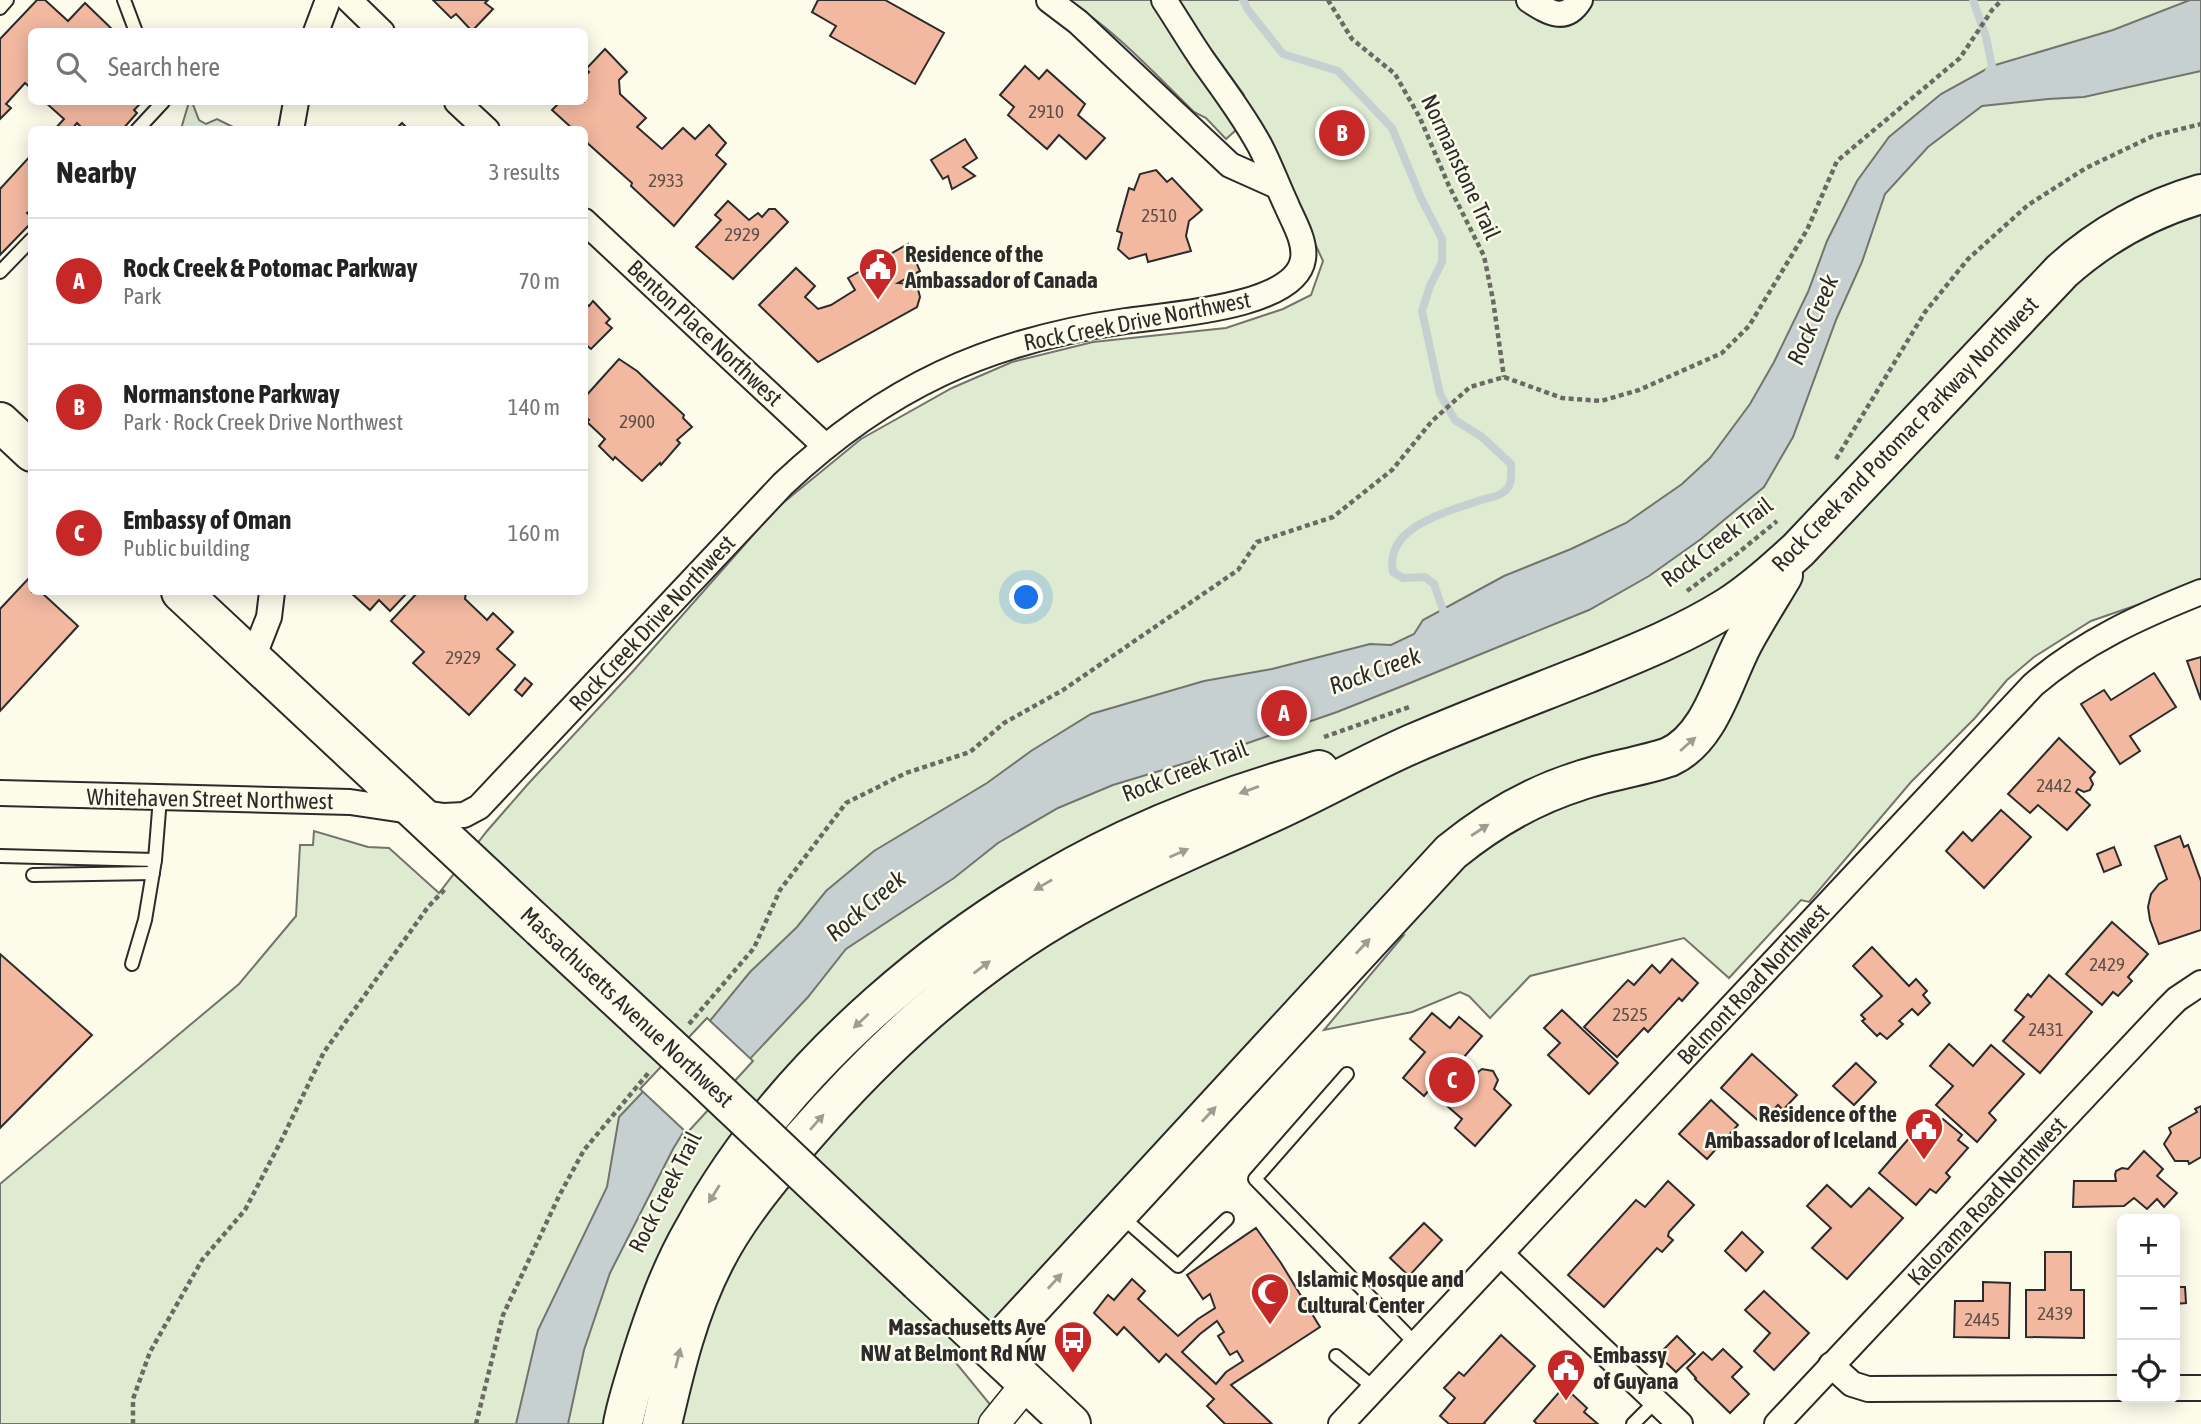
<!DOCTYPE html>
<meta charset="utf-8">
<style>
body{margin:0;font-family:"Asap Condensed",sans-serif;background:#f6f6f6;color:#222}
.controls{position:absolute;right:21px;bottom:21px;display:grid;overflow:hidden;border-radius:10px;box-shadow:0 4px 18px #0003}
.controls button{width:63px;height:63px;display:grid;place-items:center;padding:0;border:0;border-bottom:2px solid #e0e0e0;background:#fff;color:#222;font:35px sans-serif}
.you{position:absolute;left:1027px;top:598px;width:24px;height:24px;margin:-18px;border:5px solid #fff;border-radius:50%;background:#1a73e8;box-shadow:0 0 0 10px #1a73e833}
.badge{display:grid;place-items:center;width:46px;height:46px;border-radius:50%;background:#c62828;color:#fff;font-size:23px;font-weight:700}
.pin{position:absolute;translate:-50% -50%;border:4px solid #fff;box-shadow:0 2px 7px #0006}
.list{margin:0;padding:0;list-style:none}
h2{display:flex;justify-content:space-between;align-items:center;height:91px;margin:0;padding:0 28px;font-size:30px}
h2 small{font-size:23px;font-weight:400;color:#767676}
.list li{display:grid;grid-template-columns:46px 1fr auto;gap:21px;align-items:center;box-sizing:border-box;height:126px;padding:0 28px;border-top:2px solid #e0e0e0}
.list b{display:block;font-size:26px;white-space:nowrap}
.list p{margin:0;font-size:23px;white-space:nowrap;color:#767676}
.list em{font-size:23px;font-style:normal;color:#767676}
.icon{flex:none;width:38px;height:38px;fill:none;stroke:currentColor;stroke-width:2;stroke-linecap:round;stroke-linejoin:round}
.map{position:relative;flex:none;width:2201px;height:1424px;overflow:hidden}
.search{position:absolute;background:#fff;box-shadow:0 4px 18px #0003;left:28px;top:28px;width:560px;height:77px;display:flex;align-items:center;gap:18px;box-sizing:border-box;padding:0 24px;border-radius:10px;color:#767676;font-size:26px}
.panel{position:absolute;background:#fff;box-shadow:0 4px 18px #0003;left:28px;top:126px;width:560px;height:469px;border-radius:10px}
.map>svg:first-child{display:block}
.green{fill:#deebd1;stroke:#74746e;stroke-width:2}
.water{fill:#c7d0d0;stroke:#74746e;stroke-width:2}
.pier{fill:#fdfbea;stroke:#74746e;stroke-width:2}
.lines{fill:none;stroke-linecap:round;stroke-linejoin:round}
.stream{stroke:#c7d0d0;stroke-width:8}
.building{fill:#f2b8a0;stroke:#2b2b2b;stroke-width:2;fill-rule:evenodd}
.service-casing{stroke:#2b2b2b;stroke-width:16}
.minor-casing{stroke:#2b2b2b;stroke-width:28}
.tertiary-casing{stroke:#2b2b2b;stroke-width:33}
.primary-casing{stroke:#2b2b2b;stroke-width:42}
.path{stroke:#6a6964;stroke-width:4.5;stroke-dasharray:5 3.5;stroke-linecap:butt}
.service{stroke:#fdfbea;stroke-width:12}
.minor{stroke:#fdfbea;stroke-width:24}
.tertiary{stroke:#fdfbea;stroke-width:30}
.primary{stroke:#fdfbea;stroke-width:38}
.primary-bridge-casing{stroke:#2b2b2b;stroke-width:42;stroke-linecap:butt}
.primary-bridge{stroke:#fdfbea;stroke-width:38}
.oneway{fill:#9e9d94}
.labels{text-anchor:middle;stroke-width:5;stroke-linejoin:round;paint-order:stroke}
.number-label{font-size:19px;fill:#5d4e48}
.street-label{font-size:23px;fill:#2b2b2b;stroke:#fdfbea}
.poi-label{font-size:23px;font-weight:bold;fill:#2b2b2b;stroke:#fdfbea;text-anchor:start}
.water-label{font-size:24px;font-style:italic;fill:#2b2b2b;stroke:#fdfbea}
</style>
<div class="map">
<svg width="2201" height="1424" viewBox="0 0 2201 1424">
<rect width="100%" height="100%" fill="#fdfbea"/>
<!-- green -->
<g class="green">
<path d="M1067,0H1151L1192,53L1205,83L1236,130L1226,139L1206,118L1194,112C1156,75 1112,27 1067,0Z"/>
<polygon points="1175,0 2201,0 2201,583 2091,621 2034,657 2007,680 1975,718 1911,782 1809,902 1801,900 1729,978 1684,938 1530,976 1490,1018 1469,996 1460,992 1412,1012 1324,1030 1403,936 1361,952 1016,1303 952,1358 1006,1424 0,1424 0,1184 239,984 296,916 300,845 313,845 314,831 368,847 389,848 439,893 487,831 528,784 633,671 778,507 861,439 952,388 1012,362 1093,342 1226,328 1283,309 1311,295 1323,261 1307,226 1254,170 1244,95"/>
<polygon points="189,102 192,102 199,120 206,124 217,119 237,129 181,129"/>
</g>
<!-- water -->
<polygon class="water" points="2190,0 2201,0 2201,71 2084,97 2048,99 1982,106 1928,147 1885,194 1862,262 1836,320 1793,437 1764,487 1701,539 1649,576 1589,610 1410,683 1337,712 1222,752 1113,785 1058,808 998,843 954,878 846,949 808,997 687,1126 673,1149 610,1273 584,1350 568,1424 516,1424 538,1330 607,1187 619,1117 709,1022 750,972 797,927 826,891 874,851 987,783 1031,751 1091,714 1204,681 1272,669 1370,644 1391,645 1414,634 1423,620 1504,576 1571,549 1626,523 1682,484 1710,458 1750,404 1774,362 1808,292 1827,241 1857,181 1889,137 1941,94 1992,66 2113,30"/>
<!-- pier -->
<polygon class="pier" points="707,1018 753,1061 687,1133 640,1089"/>
<g class="lines">
<!-- stream -->
<g class="stream">
<path d="M1243,0L1248,10L1283,54L1338,71L1392,128L1421,198L1442,239V262L1430,286L1422,311L1440,394L1455,420L1482,437L1511,464C1511,475 1513,487 1502,493C1497,497 1488,498 1481,500C1448,512 1384,526 1393,572L1403,578L1425,577L1434,584L1446,619"/>
<polyline points="1973,0 1986,37 1992,66 1988,73"/>
</g>
</g>
<!-- building -->
<g class="building">
<polygon points="37,0 45,0 68,21 85,3 115,32 32,32 32,89 25,83 6,104 11,108 0,119 0,39"/>
<polygon points="433,0 488,0 485,3 493,9 472,31 456,14 451,18"/>
<polygon points="818,0 885,0 944,33 915,84 830,36 836,26 812,12"/>
<polygon points="605,49 627,72 619,80 620,94 646,118 637,127 662,149 683,128 695,139 709,125 726,143 716,155 726,164 674,226 631,186 632,183 584,140 584,130 574,130 552,110 560,102 584,102 584,77 589,72 586,69"/>
<polygon points="1025,66 1039,79 1047,70 1085,104 1078,115 1105,138 1086,159 1059,135 1047,149 1008,115 1014,107 1000,95"/>
<polygon points="45,102 142,102 134,110 137,113 122,130 84,130 77,123 71,130 54,130 64,119"/>
<polygon points="402,123 409,130 395,130"/>
<polygon points="965,139 977,158 963,167 975,176 952,189 948,176 943,179 931,160"/>
<polygon points="32,154 32,209 27,213 32,217 32,222 0,255 0,189"/>
<polygon points="1156,170 1167,182 1172,178 1202,210 1189,221 1186,236 1191,251 1148,262 1146,254 1129,259 1118,249 1122,233 1117,231 1129,188 1134,190 1140,174"/>
<polygon points="728,201 749,220 758,213 762,217 769,209 775,209 788,222 733,279 696,247 721,220 715,215"/>
<polygon points="908,244 920,271 898,283 911,284 918,289 920,297 917,307 818,362 759,305 796,268 815,286 805,297 818,309 831,305 855,290 848,278"/>
<polygon points="593,301 610,319 606,323 612,328 591,349 584,343 584,302 589,306"/>
<polygon points="619,359 637,371 655,388 684,415 683,418 692,427 677,440 680,443 661,465 660,463 642,481 615,457 613,460 599,446 605,439 587,422 589,420 584,415 584,398"/>
<polygon points="28,579 32,582 32,592 41,592 78,626 0,711 0,609"/>
<polygon points="350,592 408,592 390,611 379,600 370,610"/>
<polygon points="418,592 466,592 465,599 487,620 493,613 513,632 497,649 515,665 469,715 413,663 424,652 391,621"/>
<polygon points="2201,657 2201,700 2187,661"/>
<polygon points="2154,673 2176,707 2130,736 2140,751 2120,764 2081,704 2104,690 2111,700"/>
<polygon points="525,678 532,684 522,696 515,690"/>
<polygon points="2059,738 2095,772 2090,778 2093,784 2090,790 2084,792 2078,789 2076,792 2090,805 2067,830 2038,805 2030,813 2008,794"/>
<polygon points="2001,810 2031,837 1984,888 1946,851 1963,832 1972,841"/>
<polygon points="2180,836 2184,847 2188,845 2201,881 2201,930 2159,944 2150,920 2148,907 2151,894 2159,884 2167,879 2155,846"/>
<polygon points="2114,847 2121,865 2104,872 2097,854"/>
<polygon points="2112,922 2148,954 2128,977 2132,981 2118,996 2113,992 2102,1005 2066,974"/>
<polygon points="1872,947 1909,986 1916,979 1927,991 1923,995 1930,1003 1918,1015 1912,1009 1899,1021 1903,1024 1887,1039 1880,1033 1877,1036 1862,1021 1865,1019 1861,1015 1882,996 1853,966"/>
<polygon points="0,954 92,1035 0,1128"/>
<polygon points="1672,959 1698,983 1682,1001 1679,998 1648,1032 1644,1028 1617,1057 1584,1027 1628,980 1634,985 1652,965 1660,973"/>
<polygon points="2049,975 2092,1012 2040,1073 2003,1041 2024,1017 2015,1010 2028,994 2031,997"/>
<polygon points="1562,1010 1618,1063 1589,1094 1548,1055 1560,1043 1544,1028"/>
<polygon points="1432,1013 1450,1028 1459,1017 1482,1036 1458,1064 1475,1080 1478,1072 1482,1069 1493,1071 1498,1080 1494,1089 1511,1105 1475,1146 1455,1128 1462,1119 1429,1090 1424,1096 1403,1078 1425,1052 1410,1039"/>
<polygon points="1949,1044 1973,1066 1991,1045 2024,1074 1989,1113 1996,1120 1977,1142 1936,1105 1953,1086 1930,1066"/>
<polygon points="1752,1054 1797,1095 1783,1110 1778,1105 1761,1123 1721,1088"/>
<polygon points="1856,1063 1876,1082 1854,1105 1833,1086"/>
<polygon points="1711,1100 1738,1125 1707,1159 1679,1134"/>
<polygon points="2201,1106 2201,1157 2189,1164 2188,1161 2175,1161 2164,1144 2171,1133 2169,1128 2197,1112 2195,1109"/>
<polygon points="1930,1114 1940,1122 1943,1119 1962,1135 1958,1140 1968,1148 1946,1173 1950,1177 1936,1193 1930,1189 1916,1205 1879,1173"/>
<polygon points="2144,1151 2163,1169 2157,1176 2177,1193 2164,1207 2157,1199 2147,1209 2134,1198 2124,1206 2073,1207 2074,1181 2116,1181 2115,1175 2116,1171 2122,1168 2128,1169"/>
<polygon points="1668,1181 1694,1205 1669,1232 1668,1236 1673,1240 1662,1252 1657,1248 1604,1307 1568,1275 1636,1200 1645,1207"/>
<polygon points="1827,1185 1851,1207 1869,1188 1903,1218 1847,1279 1812,1248 1831,1228 1807,1206"/>
<polygon points="1424,1223 1442,1240 1409,1276 1390,1258"/>
<path d="M1256,1228L1281,1263L1320,1327L1231,1385L1272,1424H1225L1207,1406L1214,1399L1166,1354L1159,1362L1124,1327L1117,1335L1094,1313L1108,1295L1114,1300L1132,1279L1145,1291L1138,1299L1178,1336L1198,1319L1215,1308L1210,1294L1203,1299L1187,1275ZM1217,1321L1224,1332L1218,1336L1230,1355L1237,1351L1243,1361L1226,1372L1216,1384L1182,1352L1200,1334Z"/>
<polygon points="1742,1232 1763,1252 1746,1271 1725,1251"/>
<polygon points="2045,1252 2071,1252 2071,1290 2084,1290 2084,1338 2026,1337 2026,1290 2045,1290"/>
<polygon points="1983,1282 2010,1283 2009,1338 1954,1337 1955,1301 1983,1301"/>
<polygon points="2175,1287 2185,1287 2186,1303 2175,1304"/>
<polygon points="1764,1291 1809,1333 1774,1370 1754,1351 1770,1333 1745,1310"/>
<polygon points="1501,1335 1535,1366 1484,1423 1485,1424 1449,1424 1440,1416 1455,1398 1444,1388 1459,1372 1464,1376"/>
<polygon points="1677,1336 1695,1354 1676,1372 1658,1355"/>
<polygon points="1723,1349 1742,1367 1732,1377 1749,1394 1730,1413 1695,1379 1696,1378 1687,1368 1703,1352 1712,1360"/>
<polygon points="1561,1390 1570,1397 1572,1394 1587,1408 1584,1412 1598,1424 1537,1424 1534,1421"/>
</g>
<g class="lines">
<!-- service casing -->
<g class="service-casing">
<g id="service">
<polyline points="124,0 136,32"/>
<polyline points="0,8 7,0"/>
<polyline points="137,130 163,102"/>
<polyline points="0,272 32,239"/>
<polyline points="0,856 155,860"/>
<polyline points="33,875 153,873"/>
<polyline points="132,964 145,920 155,860 160,798"/>
<polyline points="1347,1074 1255,1179 1415,1343"/>
<polyline points="1121,1216 1178,1266 1227,1219"/>
<polyline points="1336,1356 1374,1388"/>
<polyline points="1633,1424 1656,1401"/>
</g>
</g>
<!-- minor casing -->
<g class="minor-casing">
<g id="minor">
<polyline points="349,0 382,32"/>
<polyline points="1049,0 1078,22 1230,165 1277,186"/>
<path d="M1529,0C1548,12 1565,24 1580,0"/>
<polyline points="316,32 328,0"/>
<polyline points="457,102 487,130"/>
<polyline points="291,130 296,102"/>
<polyline points="584,221 825,446"/>
<polyline points="253,658 269,617 272,592"/>
<path d="M0,793L350,802L444,816L464,815L479,807L783,484C886,387 987,341 1126,321C1164,315 1296,308 1303,259C1306,241 1293,221 1286,204C1277,185 1270,165 1260,146C1244,116 1224,90 1204,62C1190,42 1178,21 1164,0"/>
<polyline points="1501,1254 1680,1424"/>
<polyline points="1831,1365 1852,1384 1868,1389 2122,1388"/>
<polyline points="2175,1388 2201,1388"/>
<path d="M1341,1424L2033,685C2083,642 2141,616 2201,592"/>
<polyline points="1777,1424 2166,1010 2177,999 2201,983"/>
</g>
</g>
<!-- tertiary casing -->
<g class="tertiary-casing">
<polyline id="tertiary" points="994,1424 1028,1382"/>
</g>
<!-- primary casing -->
<g class="primary-casing">
<g id="primary">
<polyline points="0,422 32,452"/>
<polyline points="181,592 541,928"/>
<polyline points="919,1282 1071,1424"/>
<path d="M992,1350L1451,852C1489,821 1531,796 1579,781C1608,771 1639,767 1669,757C1711,738 1723,680 1744,641C1756,619 1770,597 1783,575"/>
<path d="M623,1424C627,1402 635,1379 641,1358C655,1314 670,1271 693,1231C784,1064 955,921 1126,840C1188,811 1253,788 1319,770"/>
<path d="M662,1424C675,1368 688,1312 715,1260C738,1215 770,1178 802,1139C881,1048 969,966 1075,907C1136,872 1200,846 1264,816C1314,794 1362,766 1412,744C1470,719 1528,697 1586,674C1635,654 1683,635 1728,607C1753,591 1776,570 1798,550L2062,271C2102,235 2150,209 2201,194"/>
</g>
</g>
<!-- path -->
<g class="path">
<polyline points="1328,0 1352,39 1395,74 1420,118 1449,186 1484,256 1493,300 1504,377"/>
<polyline points="1836,459 1925,312 1968,259 2028,205 2086,168 2153,136 2201,124"/>
<polyline points="1687,591 1733,557 1777,521"/>
<polyline points="1324,737 1412,706"/>
<polyline points="689,1024 754,948 780,890 846,803 906,773 970,752 1004,723 1063,690 1238,570 1257,542 1333,517 1392,470 1432,421 1470,387 1504,377 1562,398 1601,401 1639,390 1722,353 1749,326 1807,230 1837,161 1960,58 1992,10 2002,0"/>
<polyline points="133,1424 133,1399 150,1352 202,1260 245,1210 281,1141 324,1052 428,907 445,889"/>
<polyline points="476,1424 503,1315 559,1196 584,1150 650,1071"/>
</g>
<!-- service -->
<use href="#service" class="service"/>
<!-- minor -->
<use href="#minor" class="minor"/>
<!-- tertiary -->
<use href="#tertiary" class="tertiary"/>
<!-- primary -->
<use href="#primary" class="primary"/>
<!-- primary-bridge casing -->
<g class="primary-bridge-casing">
<polyline id="primary-bridge" points="541,928 703,1078 919,1282"/>
</g>
<!-- primary-bridge -->
<use href="#primary-bridge" class="primary-bridge"/>
</g>
<!-- one-way arrows -->
<defs><path id="oneway-solid" d="M-6-.8H1V-3.2L6.5 0L1 3.2V.8H-6Z" transform="scale(1.75)"/></defs>
<g class="oneway">
<use href="#oneway-solid" transform="translate(1688 744) rotate(-42)"/>
<use href="#oneway-solid" transform="translate(1249 790) rotate(160)"/>
<use href="#oneway-solid" transform="translate(1480 830) rotate(-33)"/>
<use href="#oneway-solid" transform="translate(1179 853) rotate(-24)"/>
<use href="#oneway-solid" transform="translate(1043 885) rotate(150)"/>
<use href="#oneway-solid" transform="translate(1363 946) rotate(-47)"/>
<use href="#oneway-solid" transform="translate(982 967) rotate(-37)"/>
<use href="#oneway-solid" transform="translate(861 1021) rotate(137)"/>
<use href="#oneway-solid" transform="translate(1209 1114) rotate(-47)"/>
<use href="#oneway-solid" transform="translate(817 1122) rotate(-49)"/>
<use href="#oneway-solid" transform="translate(714 1194) rotate(122)"/>
<use href="#oneway-solid" transform="translate(1055 1281) rotate(-47)"/>
<use href="#oneway-solid" transform="translate(678 1358) rotate(-76)"/>
</g>
<!-- icons -->
<defs>
<g id="civic-pin" transform="scale(2.0125)"><path d="M0 17L-7.5 6A9.5 9.5 0 1 1 7.5 6Z" fill="#c62828" stroke="#fdfbea"/><path d="M-.6-6.5H3V-4.5H.6V-3L4-1V1h2V6H-6V1h2V-1L-.6-3ZM-1.2 2.5V6h2.4V2.5Z" fill="#fff"/></g>
<g id="mosque-pin" transform="scale(2.0125)"><path d="M0 17L-7.5 6A9.5 9.5 0 1 1 7.5 6Z" fill="#c62828" stroke="#fdfbea"/><path d="M3.5-4.9A6 6 0 1 0 3.5 4.9A5 5 0 1 1 3.5-4.9Z" fill="#fff"/></g>
<g id="bus-pin" transform="scale(2.0125)"><path d="M0 17L-7.5 6A9.5 9.5 0 1 1 7.5 6Z" fill="#c62828" stroke="#fdfbea"/><path d="M-5-6H5V4H4V6H2V4H-2V6H-4V4H-5ZM-3.5-4V0h7V-4ZM-3.5 1.2v1.5H-2V1.2ZM2 1.2v1.5H3.5V1.2Z" fill="#fff"/></g>
</defs>
<g fill-rule="evenodd">
<use href="#civic-pin" x="878" y="267"/>
<use href="#civic-pin" x="1924" y="1127"/>
<use href="#mosque-pin" x="1270" y="1292"/>
<use href="#bus-pin" x="1073" y="1340"/>
<use href="#civic-pin" x="1566" y="1368"/>
</g>
<g class="labels">
<!-- number labels -->
<g class="number-label">
<text x="1046" y="118">2910</text>
<text x="666" y="187">2933</text>
<text x="1159" y="222">2510</text>
<text x="742" y="241">2929</text>
<text x="637" y="428">2900</text>
<text x="463" y="664">2929</text>
<text x="2054" y="792">2442</text>
<text x="2107" y="971">2429</text>
<text x="1630" y="1021">2525</text>
<text x="2046" y="1036">2431</text>
<text x="2055" y="1320">2439</text>
<text x="1982" y="1326">2445</text>
</g>
<!-- street labels -->
<g class="street-label">
<text transform="translate(1461 167) rotate(65)" y="8">Normanstone Trail</text>
<text transform="translate(1137 321) rotate(-11)" y="8">Rock Creek Drive Northwest</text>
<text transform="translate(705 333) rotate(43)" y="8">Benton Place Northwest</text>
<text transform="translate(1905 434) rotate(-46)" y="8">Rock Creek and Potomac Parkway Northwest</text>
<text transform="translate(1717 542) rotate(-37)" y="8">Rock Creek Trail</text>
<text transform="translate(652 623) rotate(-47)" y="8">Rock Creek Drive Northwest</text>
<text transform="translate(1185 771) rotate(-21)" y="8">Rock Creek Trail</text>
<text transform="translate(210 799) rotate(1)" y="8">Whitehaven Street Northwest</text>
<text transform="translate(1753 984) rotate(-47)" y="8">Belmont Road Northwest</text>
<text transform="translate(627 1007) rotate(43)" y="8">Massachusetts Avenue Northwest</text>
<text transform="translate(665 1192) rotate(-63)" y="8">Rock Creek Trail</text>
<text transform="translate(1987 1201) rotate(-47)" y="8">Kalorama Road Northwest</text>
</g>
<!-- poi labels -->
<g class="poi-label">
<text x="905" y="262">Residence of the<tspan x="905" dy="26">Ambassador of Canada</tspan></text>
<text x="1897" y="1122" text-anchor="end">Residence of the<tspan x="1897" dy="26">Ambassador of Iceland</tspan></text>
<text x="1297" y="1287">Islamic Mosque and<tspan x="1297" dy="26">Cultural Center</tspan></text>
<text x="1046" y="1335" text-anchor="end">Massachusetts Ave<tspan x="1046" dy="26">NW at Belmont Rd NW</tspan></text>
<text x="1593" y="1363">Embassy<tspan x="1593" dy="26">of Guyana</tspan></text>
</g>
<!-- water labels -->
<g class="water-label">
<text transform="translate(1813 320) rotate(-67)" y="8">Rock Creek</text>
<text transform="translate(1375 671) rotate(-20)" y="8">Rock Creek</text>
<text transform="translate(866 906) rotate(-40)" y="8">Rock Creek</text>
</g>
</g>
</svg>
<div class="controls">
<button>+</button>
<button>−</button>
<button><svg class="icon" aria-label="locate" viewBox="0 0 24 24"><circle cx="12" cy="12" r="6"/><path d="M12 2v4M12 18v4M2 12h4M18 12h4"/></svg></button>
</div>
<div class="you"></div>
<div class="pin badge" style="left:1284px;top:713px">A</div>
<div class="pin badge" style="left:1342px;top:133px">B</div>
<div class="pin badge" style="left:1452px;top:1080px">C</div>
<div class="search"><svg class="icon" aria-label="search" viewBox="0 0 24 24"><circle cx="10" cy="10" r="6"/><path d="M15 15l6 6"/></svg>Search here</div>
<section class="panel">
<h2>Nearby<small>3 results</small></h2>
<ul class="list">
<li><span class="badge">A</span><div><b>Rock Creek &amp; Potomac Parkway</b><p>Park</p></div><em>70 m</em></li>
<li><span class="badge">B</span><div><b>Normanstone Parkway</b><p>Park · Rock Creek Drive Northwest</p></div><em>140 m</em></li>
<li><span class="badge">C</span><div><b>Embassy of Oman</b><p>Public building</p></div><em>160 m</em></li>
</ul>
</section>
</div>
